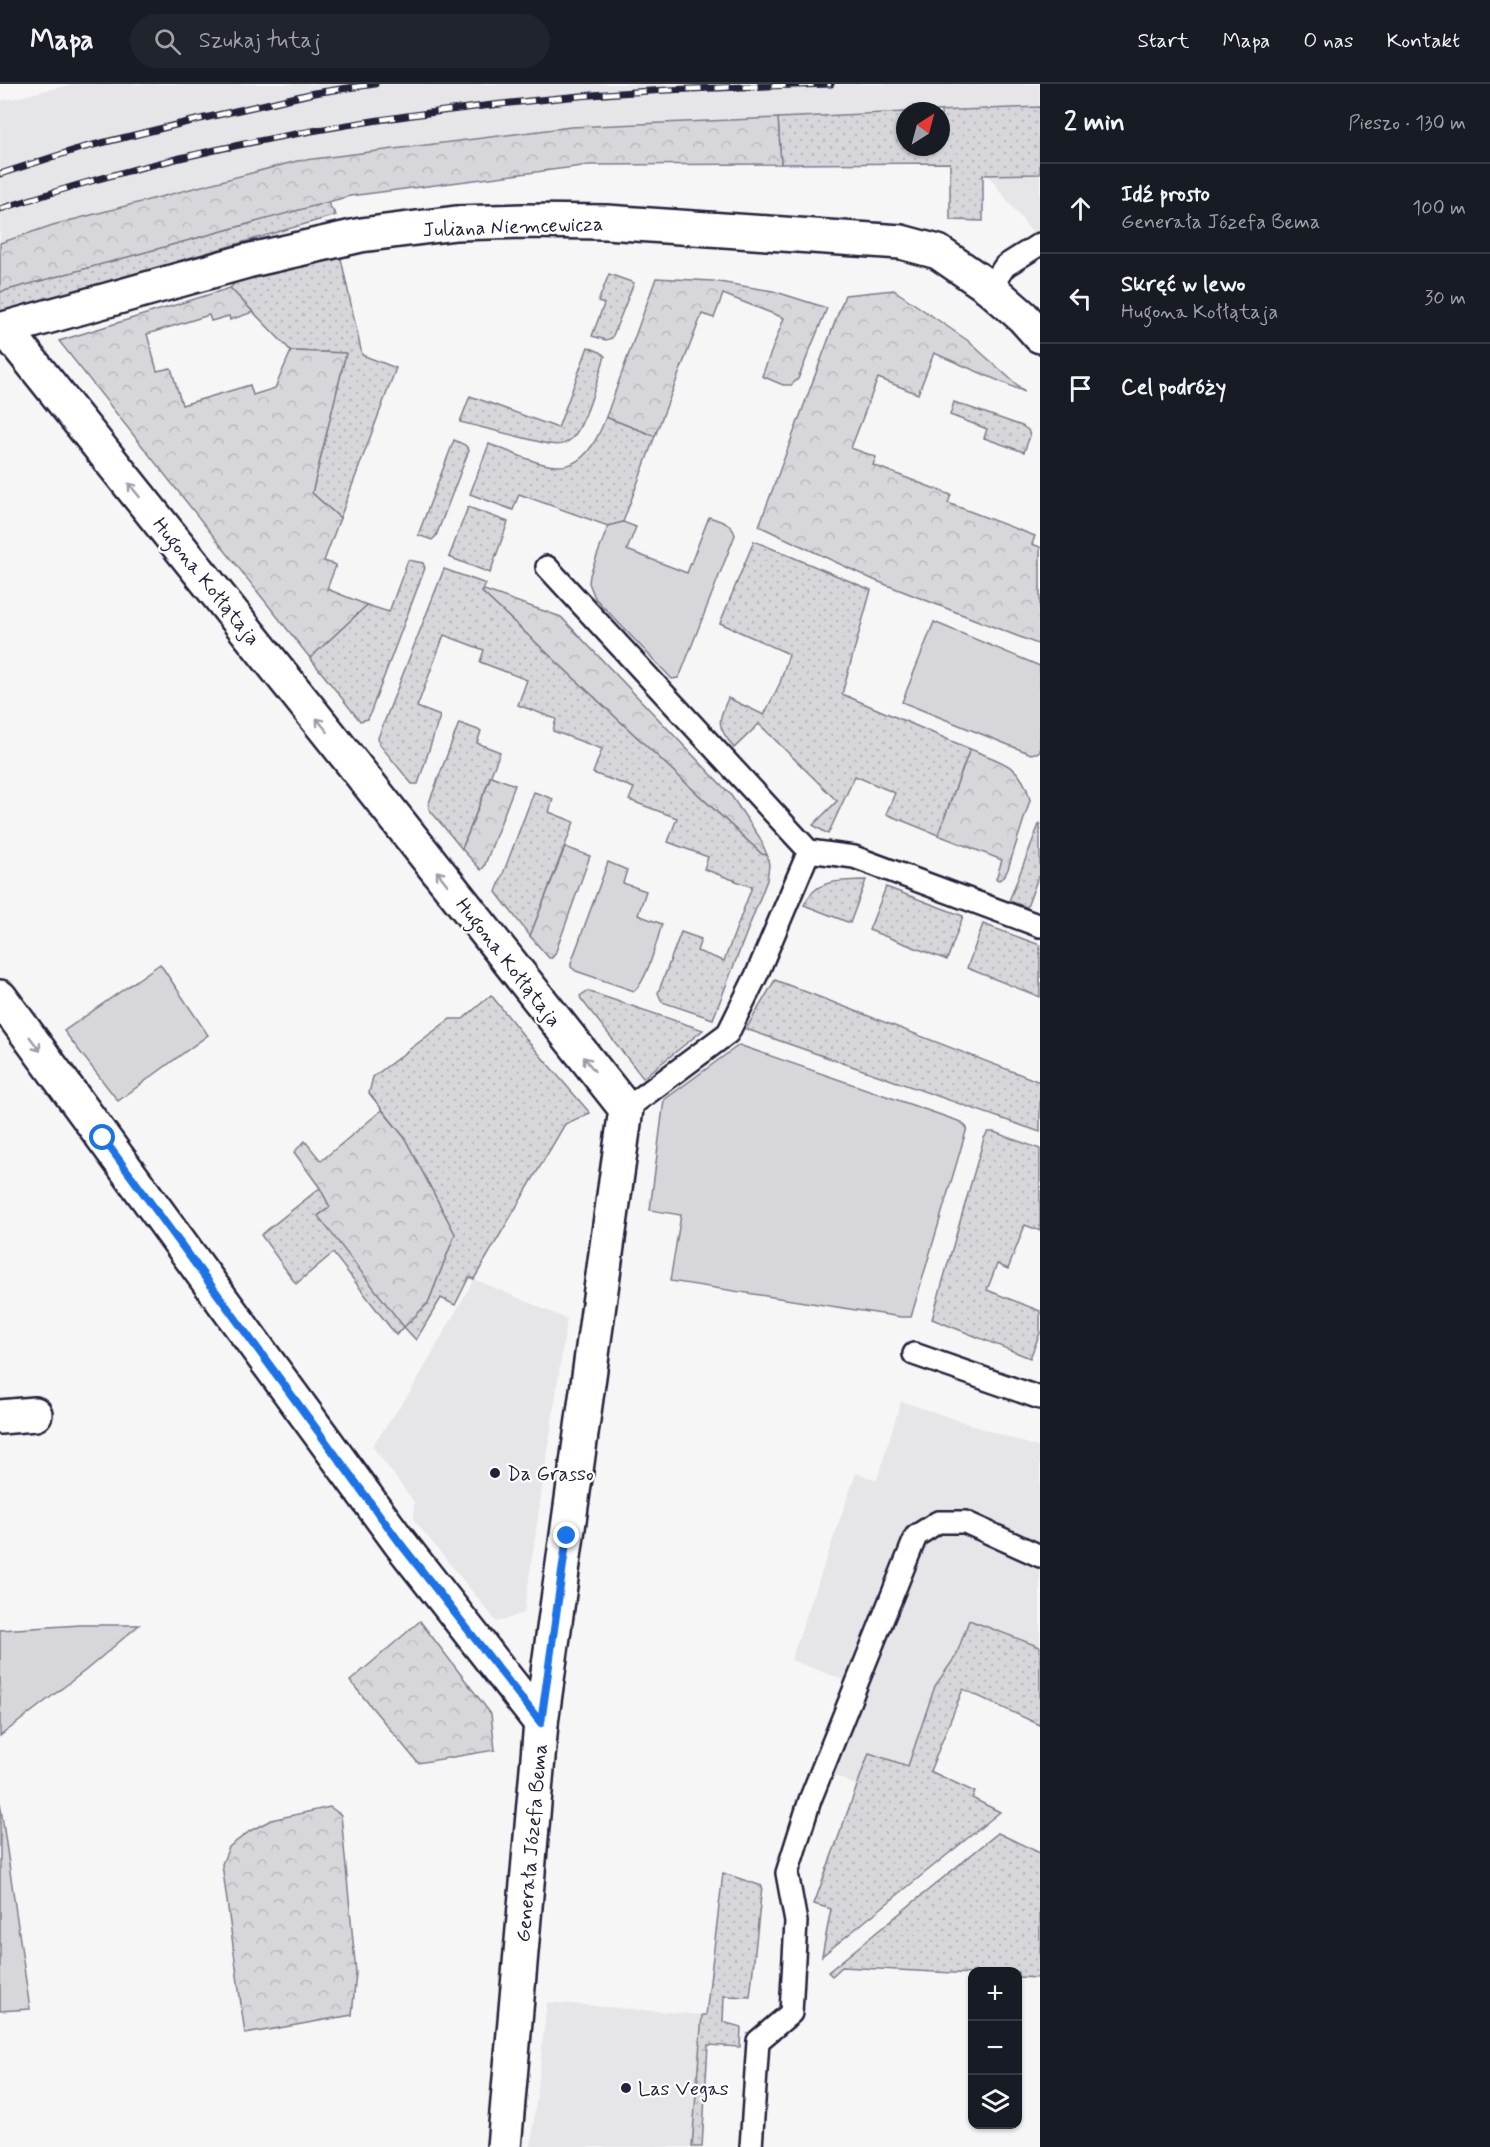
<!DOCTYPE html>
<html lang="pl">
<meta charset="utf-8">
<style>
body{margin:0;font-family:Mynerve,sans-serif;background:#20242c;color:#f1f3f6}
.controls{position:absolute;right:18px;bottom:18px;display:grid;overflow:hidden;border-radius:12px;box-shadow:0 2px 4px #0004}
.controls button{width:54px;height:54px;display:grid;place-items:center;padding:0;border:0;border-bottom:2px solid #363941;background:#171b24;color:#f1f3f6;font:30px sans-serif}
.compass{position:absolute;left:896px;top:18px;width:54px;height:54px;border-radius:50%;background:#171b24;box-shadow:0 2px 4px #0004;rotate:36deg}
.stop{position:absolute;width:18px;height:18px;margin:-14px;border:4px solid #1a73e8;border-radius:50%;background:#fff}
.stop.end{background:#1a73e8;border-color:#fff;box-shadow:0 2px 6px #0008}
.list{margin:0;padding:0;list-style:none}
h2{display:flex;justify-content:space-between;align-items:center;height:78px;margin:0;padding:0 24px;font-size:26px}
h2 small{font-size:20px;font-weight:400;color:#9ea1a6}
.list li{display:grid;grid-template-columns:39px 1fr auto;gap:18px;align-items:center;box-sizing:border-box;height:90px;padding:0 24px;border-top:2px solid #363941}
.list b{display:block;font-size:22px;white-space:nowrap}
.list p{margin:0;font-size:20px;white-space:nowrap;color:#9ea1a6}
.list em{font-size:20px;font-style:normal;color:#9ea1a6}
.icon{flex:none;width:33px;height:33px;fill:none;stroke:currentColor;stroke-width:2;stroke-linecap:round;stroke-linejoin:round}
.map{position:relative;flex:none;width:1040px;height:2063px;overflow:hidden}
header{display:flex;align-items:center;gap:36px;box-sizing:border-box;height:84px;padding:0 30px;background:#171b24;border-bottom:2px solid #363941}
header strong{font-size:28px}
nav{display:flex;gap:33px;margin-inline-start:auto;font-size:21px}
.search{width:420px;height:54px;background:#20242c;display:flex;align-items:center;gap:15px;box-sizing:border-box;padding:0 21px;border-radius:33px;color:#9ea1a6;font-size:22px}
main{display:flex}
aside{flex:1;background:#171b24}
.map>svg:first-child{display:block}
.built{fill:#e6e6e9}
.grass{fill:url(#grass-dots);stroke:#7c7c8b;stroke-width:1.5}
.forest{fill:url(#forest-crowns);stroke:#7c7c8b;stroke-width:1.5}
.green{fill:#d7d7db;stroke:#7c7c8b;stroke-width:1.5}
.lines{fill:none;stroke-linecap:round;stroke-linejoin:round}
.lane-casing{stroke:#22223b;stroke-width:26}
.street-casing{stroke:#22223b;stroke-width:38}
.lane{stroke:#fff;stroke-width:21}
.street{stroke:#fff;stroke-width:33}
.rail-casing{stroke:#22223b;stroke-width:7}
.rail{stroke:#fff;stroke-width:4.5;stroke-dasharray:14;stroke-linecap:butt}
.oneway{stroke:#9c9ca7}
.route{stroke:#1a73e8;stroke-width:8}
.poi-dot{fill:#22223b;stroke:#fff;stroke-width:2}
.labels{text-anchor:middle;stroke-width:4.5;stroke-linejoin:round;paint-order:stroke}
.street-label{font-size:20px;fill:#22223b;stroke:#fff}
.poi-label{font-size:20px;fill:#22223b;stroke:#fff;text-anchor:start}
</style>
<header>
<strong>Mapa</strong>
<div class="search"><svg class="icon" aria-label="search" viewBox="0 0 24 24"><circle cx="10" cy="10" r="6"/><path d="M15 15l6 6"/></svg>Szukaj tutaj</div>
<nav><a>Start</a><a>Mapa</a><a>O nas</a><a>Kontakt</a></nav>
</header>
<main>
<div class="map">
<svg width="1040" height="2063" viewBox="0 0 1040 2063">
<defs>
<pattern id="grass-dots" width="8" height="8" patternUnits="userSpaceOnUse" patternTransform="scale(1.5)"><rect width="8" height="8" fill="#d7d7db"/><path d="M2 2h.1M6 6h.1" fill="none" stroke="#b8b8bd" stroke-width="1.8" stroke-linecap="round"/></pattern>
<pattern id="forest-crowns" width="20" height="18" patternUnits="userSpaceOnUse" patternTransform="scale(1.5)"><rect width="20" height="18" fill="#d7d7db"/><path d="M2 6a3 3 0 1 1 6 0M12 15a3 3 0 1 1 6 0" fill="none" stroke="#b8b8bd"/></pattern>
</defs>
<rect width="100%" height="100%" fill="#f6f6f7"/>
<filter id="ink" filterUnits="userSpaceOnUse"><feTurbulence type="fractalNoise" baseFrequency=".0167" numOctaves="2"/><feDisplacementMap in="SourceGraphic" scale="12" xChannelSelector="R" yChannelSelector="G"/><feConvolveMatrix kernelMatrix="1 2 1 2 8 2 1 2 1" color-interpolation-filters="sRGB"/></filter>
<g filter="url(#ink)">
<!-- built -->
<g class="built">
<polygon points="75,0 1040,0 1040,23 571,43 297,77 53,141 0,159 0,17"/>
<polygon points="1040,77 1040,159 978,78"/>
<polygon points="474,1195 567,1235 524,1529 497,1538 414,1436 414,1418 372,1362 411,1307"/>
<polygon points="901,1317 1040,1364 1040,1563 992,1544 963,1604 914,1727 822,1686 857,1601 791,1576 856,1389 877,1396"/>
<polygon points="547,1918 702,1931 692,2063 531,2063"/>
</g>
<!-- grass -->
<g class="grass">
<polygon points="1040,23 1040,90 983,91 983,137 950,136 950,79 781,80 778,34 905,28 905,63 941,63 941,27 935,27"/>
<polygon points="327,118 336,131 18,224 0,227 0,208"/>
<polygon points="340,170 362,271 396,284 340,434 312,409 346,269 291,267 230,204 240,194"/>
<polygon points="609,190 634,199 612,254 606,256 592,252 604,220 598,218"/>
<path d="M588,263L600,268L605,272C599,291 584,346 570,356C563,362 556,361 548,360L460,338L470,312L558,344Z"/>
<polygon points="954,318 1022,342 1028,346 1030,352 1024,368 984,354 987,345 950,331"/>
<path d="M606,333L655,352L623,438L608,442L519,410L513,426L470,410L489,360C547,381 578,407 606,333Z"/>
<polygon points="454,356 465,361 469,366 436,452 432,456 418,451"/>
<polygon points="468,423 508,438 490,489 449,473"/>
<path d="M754,457L871,506L842,610L970,665L938,751L886,730L895,709L855,692L828,750L813,741L837,717L759,640L734,664C717,641 717,640 728,614L764,631L780,599L789,570L720,539Z"/>
<polygon points="408,476 423,479 425,484 368,635 360,637 310,574 367,521 389,528"/>
<polygon points="444,485 486,500 482,508 762,770 767,771 769,781 767,796 713,935 662,918 658,909 681,848 701,855 697,867 724,877 752,803 704,785 708,773 668,758 677,734 629,716 634,704 593,689 602,665 553,647 556,635 518,621 527,596 480,578 484,566 444,551 417,623 440,632 418,700 412,700 380,661 378,654"/>
<polygon points="459,639 481,647 477,659 500,668 462,765 429,725 429,719"/>
<polygon points="534,708 553,715 549,728 574,738 530,852 496,808"/>
<polygon points="1040,738 1040,793 1038,793 1027,823 1009,817"/>
<path d="M866,796L850,839L804,821C816,794 840,797 866,796Z"/>
<polygon points="886,803 963,832 947,876 869,846"/>
<polygon points="983,840 1040,861 1040,913 967,884"/>
<polygon points="775,896 1040,998 1040,1048 746,945"/>
<polygon points="587,907 703,946 643,994 581,915 580,912"/>
<polygon points="491,911 527,956 590,1029 565,1040 474,1195 469,1193 455,1221 441,1214 416,1256 404,1243 396,1251 333,1169 296,1200 261,1151 320,1104 330,1123 319,1131 404,1242 428,1219 455,1150 404,1053 369,1009 373,993 450,935 463,935"/>
<polygon points="988,1048 994,1048 1040,1065 1040,1147 1025,1141 1008,1185 997,1180 987,1206 1040,1227 1040,1249 1030,1274 932,1235 984,1054"/>
<polygon points="969,1536 1040,1563 1040,1641 963,1605 930,1687 975,1708 972,1714 1000,1728 822,1872 831,1825 814,1820 869,1669 908,1682 935,1602 956,1572"/>
<polygon points="998,1749 1040,1769 1040,1894 1018,1893 1018,1888 972,1888 972,1890 842,1883 832,1892 828,1888"/>
<polygon points="723,1789 762,1802 750,1913 724,1912 723,1938 741,1943 740,1963 708,1961 702,2063 692,2063 702,1931 706,1931"/>
</g>
<!-- forest -->
<g class="forest">
<polygon points="778,34 781,80 590,81 350,112 0,208 0,159 53,141 297,77 571,43"/>
<polygon points="656,194 713,197 773,207 827,224 798,295 791,301 783,301 762,292 784,234 723,210 714,234 702,230 655,352 606,333"/>
<polygon points="230,204 253,228 230,236 229,232 211,237 209,231 147,250 157,287 171,284 182,321 250,301 253,311 275,304 291,267 346,269 312,409 340,434 324,477 336,481 327,505 367,521 310,574 59,257"/>
<polygon points="894,206 967,256 1025,308 934,269 918,310 878,294 851,364 876,373 873,381 951,411 948,419 1035,452 1032,460 1040,463 1040,561 874,496 759,442 845,211"/>
<polygon points="484,506 561,533 730,710 760,754 767,771 762,770 482,508"/>
<path d="M970,665C1001,678 1022,680 1030,716L1008,785L1004,793L999,796L996,795L1002,776L938,751Z"/>
<polygon points="491,692 515,701 484,783 481,786 462,765"/>
<polygon points="565,763 590,772 555,870 552,874 549,874 530,852"/>
<polygon points="382,1026 404,1053 455,1150 428,1219 404,1243 318,1132 330,1123 320,1104 294,1068 305,1057 321,1077"/>
<polygon points="420,1537 491,1630 495,1666 418,1679 350,1597"/>
<polygon points="330,1723 341,1731 356,1889 352,1931 245,1950 222,1780 229,1763 250,1747 271,1736"/>
</g>
<!-- green -->
<g class="green">
<path d="M709,433C720,437 732,439 735,451L681,589L678,594L672,595L595,514L589,499L590,491L608,442L623,438L636,443L627,466L687,489Z"/>
<polygon points="934,538 1040,582 1040,668 1031,670 902,618"/>
<path d="M608,778L627,786L623,799L646,807L638,831L662,840C657,856 647,898 634,907L576,887L571,883V879Z"/>
<polygon points="160,880 208,951 118,1017 64,947"/>
<polygon points="739,961 961,1038 967,1044 911,1233 901,1233 670,1197 681,1131 650,1126 664,1016"/>
<polygon points="81,1541 139,1541 86,1586 0,1652 0,1546"/>
<polygon points="0,1718 30,1925 0,1927"/>
</g>
<g class="lines">
<!-- lane casing -->
<g class="lane-casing">
<g id="lane">
<polyline points="990,204 1005,182 1040,160"/>
<polyline points="547,483 809,767"/>
<polyline points="626,1025 728,949 757,890 809,767 854,773 1040,842"/>
<polyline points="914,1270 1040,1314"/>
<polyline points="751,2063 758,1957 791,1929 796,1838 787,1789 810,1716 916,1452 938,1438 965,1438 1040,1472"/>
</g>
</g>
<!-- street casing -->
<g class="street-casing">
<g id="street">
<polyline points="0,246 247,177 361,151 456,139 523,137 606,138 901,158 938,168 990,204 1023,233 1040,252"/>
<polyline points="6,246 349,675 626,1025 541,1639 504,2063"/>
<polyline points="0,913 400,1459 541,1639"/>
<polyline points="0,1333 35,1330"/>
</g>
</g>
<!-- lane -->
<use href="#lane" class="lane"/>
<!-- street -->
<use href="#street" class="street"/>
<!-- rail casing -->
<g class="rail-casing">
<g id="rail">
<polyline points="0,90 81,64 196,36 314,9 375,0"/>
<path d="M0,125C32,115 63,105 95,96C247,53 403,29 559,14C650,5 741,3 831,0"/>
</g>
</g>
<!-- rail -->
<use href="#rail" class="rail"/>
</g>
<!-- one-way arrows -->
<defs><path id="oneway-shaft" d="M-6 0H5M1.5-3L5.5 0L1.5 3" fill="none" stroke-width="1.6" stroke-linecap="round" stroke-linejoin="round" transform="scale(1.5)"/></defs>
<g class="oneway">
<use href="#oneway-shaft" transform="translate(134 406) rotate(-129)"/>
<use href="#oneway-shaft" transform="translate(322 641) rotate(-129)"/>
<use href="#oneway-shaft" transform="translate(442 794) rotate(-128)"/>
<use href="#oneway-shaft" transform="translate(35 960) rotate(53)"/>
<use href="#oneway-shaft" transform="translate(589 980) rotate(-128)"/>
</g>
</g>
<g class="lines" filter="url(#ink)">
<!-- route -->
<polyline class="route" points="103,1054 400,1459 541,1639 567,1452"/>
</g>
<!-- markers -->
<g class="poi-dot">
<circle cx="495" cy="1389" r="6"/>
<circle cx="626" cy="2004" r="6"/>
</g>
<g class="labels">
<!-- street labels -->
<g class="street-label">
<text transform="translate(513 142) rotate(-2)" y="7">Juliana Niemcewicza</text>
<text transform="translate(207 497) rotate(51)" y="7">Hugona Kołłątaja</text>
<text transform="translate(509 878) rotate(52)" y="7">Hugona Kołłątaja</text>
<text transform="translate(531 1759) rotate(-85)" y="7">Generała Józefa Bema</text>
</g>
<!-- poi labels -->
<g class="poi-label">
<text x="507" y="1396">Da Grasso</text>
<text x="638" y="2011">Las Vegas</text>
</g>
</g>
</svg>
<div class="controls">
<button>+</button>
<button>−</button>
<button><svg class="icon" aria-label="layers" viewBox="0 0 24 24"><path d="M12 4l9 5-9 5-9-5zM3 14l9 5 9-5"/></svg></button>
</div>
<svg class="compass" viewBox="-18 -18 36 36"><path d="M0-13l5 13h-10z" fill="#e53935"/><path d="M0 13l5-13h-10z" fill="#9ea1a6"/></svg>
<div class="stop" style="left:103px;top:1054px"></div>
<div class="stop end" style="left:567px;top:1452px"></div>
</div>
<aside>
<h2>2 min<small>Pieszo · 130 m</small></h2>
<ul class="list">
<li><svg class="icon" aria-label="ahead" viewBox="0 0 24 24"><path d="M12 20V5M6 11l6-6 6 6"/></svg><div><b>Idź prosto</b><p>Generała Józefa Bema</p></div><em>100 m</em></li>
<li><svg class="icon" aria-label="left" viewBox="0 0 24 24"><path d="M17 20v-9H6M10 6l-5 5 5 5"/></svg><div><b>Skręć w lewo</b><p>Hugona Kołłątaja</p></div><em>30 m</em></li>
<li><svg class="icon" aria-label="arrive" viewBox="0 0 24 24"><path d="M6 21V4h12l-3 4 3 4H6"/></svg><div><b>Cel podróży</b></div></li>
</ul>
</aside>
</main>
